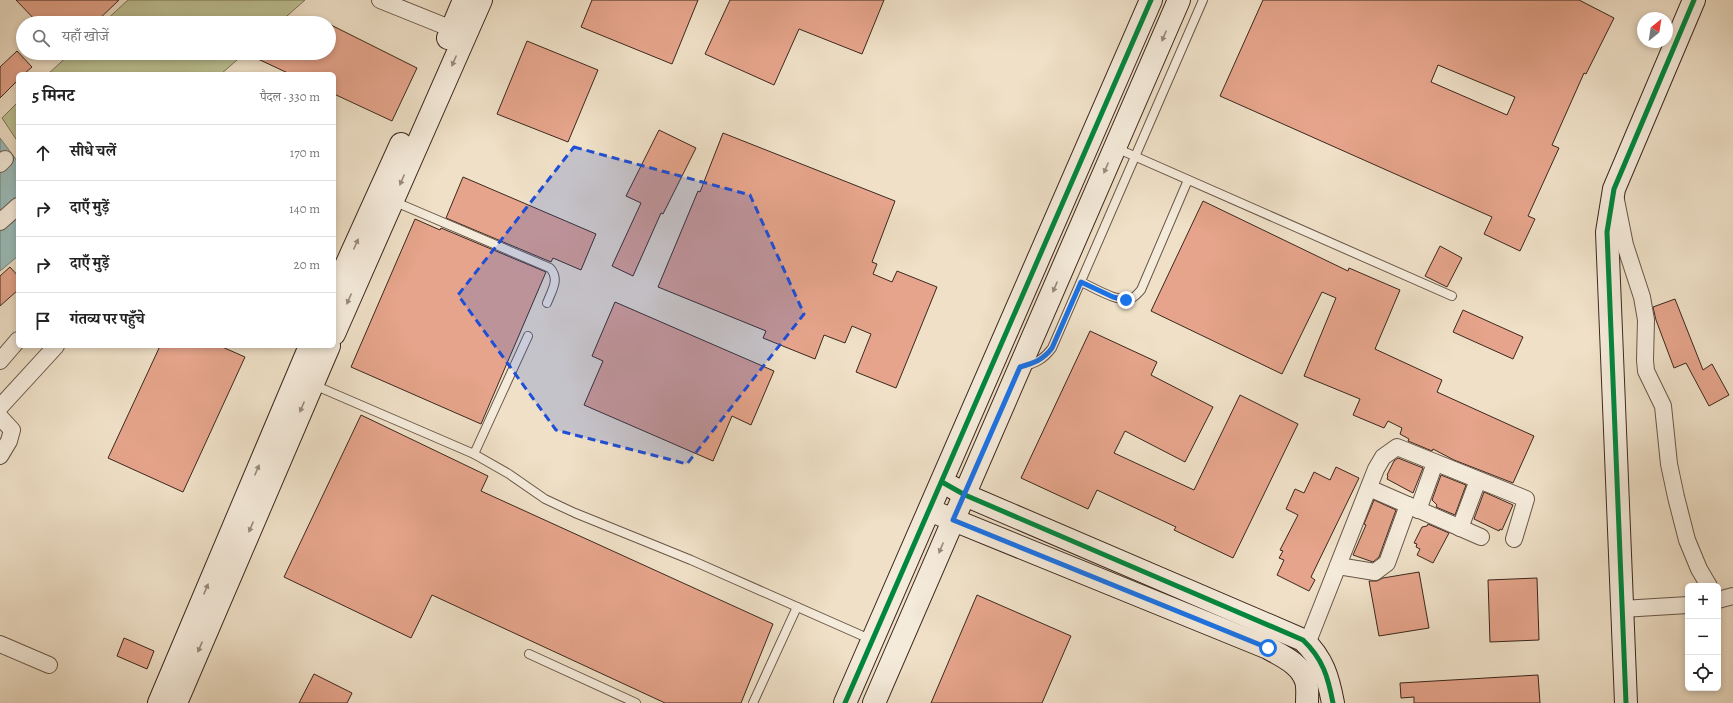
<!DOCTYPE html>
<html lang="hi">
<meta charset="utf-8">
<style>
body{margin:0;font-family:Alegreya,"Noto Serif Devanagari",serif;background:#f6f6f6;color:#222}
.controls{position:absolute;right:12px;bottom:12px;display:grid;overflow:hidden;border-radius:6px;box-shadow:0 2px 6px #0003}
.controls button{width:36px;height:36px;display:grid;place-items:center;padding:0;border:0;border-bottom:1px solid #e0e0e0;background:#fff;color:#222;font:20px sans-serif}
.compass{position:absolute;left:1637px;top:12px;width:36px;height:36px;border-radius:50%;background:#fff;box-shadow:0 2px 6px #0003;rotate:30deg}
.stop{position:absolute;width:12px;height:12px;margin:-9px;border:3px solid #1a73e8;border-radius:50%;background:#fff}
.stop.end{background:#1a73e8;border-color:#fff;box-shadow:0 1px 4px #0008}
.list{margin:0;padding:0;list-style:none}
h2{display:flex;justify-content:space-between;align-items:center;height:52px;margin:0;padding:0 16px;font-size:17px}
h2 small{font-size:13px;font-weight:400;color:#767676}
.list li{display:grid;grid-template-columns:26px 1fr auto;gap:12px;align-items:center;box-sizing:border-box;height:56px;padding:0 16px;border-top:1px solid #e0e0e0}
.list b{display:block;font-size:15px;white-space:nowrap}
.list em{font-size:13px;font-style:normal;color:#767676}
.icon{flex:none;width:22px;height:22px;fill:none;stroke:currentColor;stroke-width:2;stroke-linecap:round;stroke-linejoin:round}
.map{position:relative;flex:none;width:1733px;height:703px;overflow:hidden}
.search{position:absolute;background:#fff;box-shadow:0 2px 6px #0003;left:16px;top:16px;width:320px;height:44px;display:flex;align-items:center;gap:10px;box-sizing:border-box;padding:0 14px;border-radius:22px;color:#767676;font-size:15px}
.panel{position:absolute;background:#fff;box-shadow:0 2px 6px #0003;left:16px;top:72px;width:320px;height:276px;border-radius:6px}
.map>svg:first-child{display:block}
.green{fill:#bcc193;stroke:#7c7458}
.water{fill:#9abcba;stroke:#74817b}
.building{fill:#e5a48b;stroke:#3b281d;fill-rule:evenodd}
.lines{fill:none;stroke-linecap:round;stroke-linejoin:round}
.lane-casing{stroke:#685648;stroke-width:10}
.street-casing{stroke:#685648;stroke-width:18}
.secondary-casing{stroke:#3b281d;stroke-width:24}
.lane{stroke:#f5ebdb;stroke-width:8}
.street{stroke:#f5ebdb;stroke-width:16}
.secondary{stroke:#f5ebdb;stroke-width:22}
.cycleway-casing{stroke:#f5ebdb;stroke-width:8}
.cycleway{stroke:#00873e;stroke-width:5}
.oneway{fill:#988a7c}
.route{stroke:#1a73e8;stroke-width:5}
.marked{fill:#1d4ed8;fill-opacity:0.2;stroke:#1d4ed8;stroke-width:3;stroke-dasharray:8 5;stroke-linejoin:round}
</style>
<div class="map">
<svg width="1733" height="703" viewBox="0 0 1733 703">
<rect width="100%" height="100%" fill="#efe0c7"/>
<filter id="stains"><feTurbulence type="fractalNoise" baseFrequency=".005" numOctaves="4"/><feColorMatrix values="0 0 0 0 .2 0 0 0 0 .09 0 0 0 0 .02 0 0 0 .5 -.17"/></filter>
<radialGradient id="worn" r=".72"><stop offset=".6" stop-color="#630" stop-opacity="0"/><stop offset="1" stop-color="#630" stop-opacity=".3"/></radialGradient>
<!-- green -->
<g class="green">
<polygon points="128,0 305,0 279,23 103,23"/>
<polygon points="71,53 245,53 221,74 48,74"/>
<polygon points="18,102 18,142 2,118"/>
</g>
<!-- water -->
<polygon class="water" points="0,138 18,162 18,256 0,271"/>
<!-- building -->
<g class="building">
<polygon points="16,0 119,0 95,23 38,23"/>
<polygon points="592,0 698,0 672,64 581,27"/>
<polygon points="730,0 884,0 862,54 799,29 774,85 705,54"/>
<path d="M1263,0H1579L1614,18L1586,74L1584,73L1552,145L1559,148L1528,216L1535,219L1520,251L1484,234L1492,217L1220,96ZM1438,65L1515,97L1507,115L1431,82Z"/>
<polygon points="329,24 417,68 392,121 334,94 334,74 290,74 245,53 329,53"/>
<polygon points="527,41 598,70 568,142 497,114"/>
<polygon points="17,51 32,67 24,74 18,74 18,80 0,98 0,67"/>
<polygon points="659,130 696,148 663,214 661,213 633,276 612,266 641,203 626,196"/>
<polygon points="723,133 895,201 872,262 877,264 873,274 892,282 897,271 937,287 896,388 856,372 871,334 852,326 845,343 824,335 815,359 763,338 766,331 658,287 698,191 700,192"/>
<polygon points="463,177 596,234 581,270 553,258 551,262 446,218"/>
<polygon points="1203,201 1348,271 1349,268 1400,290 1375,349 1442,380 1437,392 1534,436 1513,483 1454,460 1433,449 1432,451 1408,441 1409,439 1400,434 1402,428 1388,421 1384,428 1353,415 1360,399 1304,376 1336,298 1322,292 1282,374 1151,311"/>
<polygon points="415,219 440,230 441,228 546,272 481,424 351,367"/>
<polygon points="1440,246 1462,258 1447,287 1425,276"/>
<polygon points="10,267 18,276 18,290 0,306 0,276"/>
<polygon points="1675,299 1703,370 1712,364 1729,395 1709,406 1686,363 1674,368 1656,320 1653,307"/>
<polygon points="615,302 774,371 751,425 732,416 713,461 584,405 603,361 592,356"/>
<polygon points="1463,310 1523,337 1513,359 1453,332"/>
<polygon points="1090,331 1157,362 1151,375 1213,407 1185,462 1125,431 1114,453 1194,490 1240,395 1298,424 1233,558 1174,530 1176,527 1097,490 1088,509 1021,478"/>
<polygon points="160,346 220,346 245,357 183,492 108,458"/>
<polygon points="361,415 488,476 481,491 773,624 741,703 665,703 432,595 411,638 284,577"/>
<polygon points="1398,458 1423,468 1413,493 1387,479 1388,476 1387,475 1394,461"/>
<polygon points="1336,467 1359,478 1311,577 1315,580 1309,591 1277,575 1284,560 1279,558 1283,551 1280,550 1298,515 1286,509 1295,489 1304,493 1314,472 1330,480"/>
<polygon points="1441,475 1466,485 1455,515 1436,507 1437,505 1432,500"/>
<polygon points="1484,492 1513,505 1502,530 1500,529 1499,531 1474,519"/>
<polygon points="1374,500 1396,510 1379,557 1373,562 1353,555 1366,525 1364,524"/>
<polygon points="1428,524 1449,533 1433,563 1417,555 1420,549 1416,547 1417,544 1414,543 1422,527 1427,526"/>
<polygon points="1419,572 1429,628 1379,636 1369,581 1377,581 1383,578"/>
<polygon points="1537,578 1539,640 1490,642 1488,580"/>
<polygon points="977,595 1071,636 1042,703 931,703"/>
<polygon points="124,638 154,651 147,669 117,656"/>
<polygon points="314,674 352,693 347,703 299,703"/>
<polygon points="1538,675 1540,703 1414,703 1414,697 1401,698 1400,683"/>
</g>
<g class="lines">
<!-- lane casing -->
<g class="lane-casing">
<g id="lane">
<polyline points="1116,148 1452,296"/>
<path d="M393,201L550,268C560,279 552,290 547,303"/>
<path d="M1081,282C1093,287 1119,304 1132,298C1135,297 1138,293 1141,290L1188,180"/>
<path d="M1023,367C1036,363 1044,359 1052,348L1203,0"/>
<polyline points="314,385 474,454 509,474 545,499 575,513 691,560 872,640"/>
<polyline points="474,454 528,336"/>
<polyline points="529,654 636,703"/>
<polyline points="753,703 797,607"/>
</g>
</g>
<!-- street casing -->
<g class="street-casing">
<g id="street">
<polyline points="380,0 462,33"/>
<polyline points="0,164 5,159"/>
<polyline points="1616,200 1625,245 1642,297 1646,320 1645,360 1646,371 1663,406 1669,464 1676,497 1687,540 1699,569 1709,586"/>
<polyline points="0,222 18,206"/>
<polyline points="0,361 18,340"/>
<polyline points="0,407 56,346"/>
<polyline points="0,417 12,430 9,441 0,456"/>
<polyline points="1369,488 1408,505"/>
<polyline points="1418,510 1435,463"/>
<polyline points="1460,528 1478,480"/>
<polyline points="1338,566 1375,572 1387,563 1408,505 1481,537"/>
<polyline points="1718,600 1733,596"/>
<polyline points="1622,609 1688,605"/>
<polyline points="0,644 49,665"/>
<polyline points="1307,644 1376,469 1383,457 1397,447 1526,499 1514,539"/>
</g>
</g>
<!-- secondary casing -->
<g class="secondary-casing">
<g id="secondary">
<polyline points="448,38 464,0"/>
<polyline points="334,292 401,144"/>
<polyline points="334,334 481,0"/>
<path d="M952,487L965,495L1303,640C1323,659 1328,677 1333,703"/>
<path d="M939,514L1268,648C1282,656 1301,664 1306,681C1308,687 1307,696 1307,703"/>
<polyline points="159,703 310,346"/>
<polyline points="176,703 329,346"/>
<polyline points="845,703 1151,0"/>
<polyline points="874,703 1179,0"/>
<polyline points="1626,703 1607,232 1614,189 1694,0"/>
</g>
</g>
<!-- lane -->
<use href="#lane" class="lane"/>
<!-- street -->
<use href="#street" class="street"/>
<!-- secondary -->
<use href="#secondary" class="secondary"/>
<!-- cycleway casing -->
<g class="cycleway-casing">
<g id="cycleway">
<path d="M942,482L965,495L1303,640C1323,659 1328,677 1333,703"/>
<polyline points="845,703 1151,0"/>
<polyline points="1626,703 1607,232 1614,189 1694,0"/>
</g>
</g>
<!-- cycleway -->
<use href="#cycleway" class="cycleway"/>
</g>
<!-- one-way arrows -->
<defs><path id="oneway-solid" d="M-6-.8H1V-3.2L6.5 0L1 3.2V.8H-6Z"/></defs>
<g class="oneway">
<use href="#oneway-solid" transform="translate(1164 36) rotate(113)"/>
<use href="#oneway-solid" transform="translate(454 61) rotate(114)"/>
<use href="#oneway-solid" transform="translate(1106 168) rotate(113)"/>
<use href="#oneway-solid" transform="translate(402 180) rotate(114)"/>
<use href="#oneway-solid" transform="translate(356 244) rotate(-66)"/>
<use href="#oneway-solid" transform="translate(1055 287) rotate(113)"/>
<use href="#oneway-solid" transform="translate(349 299) rotate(114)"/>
<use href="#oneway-solid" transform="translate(302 407) rotate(113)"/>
<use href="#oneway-solid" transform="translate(257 470) rotate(-67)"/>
<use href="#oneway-solid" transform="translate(251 527) rotate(113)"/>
<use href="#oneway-solid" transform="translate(941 548) rotate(113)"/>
<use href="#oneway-solid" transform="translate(206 589) rotate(-67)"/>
<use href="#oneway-solid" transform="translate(200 647) rotate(113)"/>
</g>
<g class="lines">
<!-- route -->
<path class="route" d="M1126,300L1113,297L1081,282L1052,348C1043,360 1034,363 1020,367L953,520L1268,648"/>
</g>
<!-- marked area -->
<path class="marked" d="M574,147L750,195L804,314L687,464L556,430L458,295Z"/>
<rect width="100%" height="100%" filter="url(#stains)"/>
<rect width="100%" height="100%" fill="url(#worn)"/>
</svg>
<div class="controls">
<button>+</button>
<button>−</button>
<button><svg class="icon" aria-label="locate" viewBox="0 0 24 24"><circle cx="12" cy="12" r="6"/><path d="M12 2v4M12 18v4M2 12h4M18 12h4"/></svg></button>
</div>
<svg class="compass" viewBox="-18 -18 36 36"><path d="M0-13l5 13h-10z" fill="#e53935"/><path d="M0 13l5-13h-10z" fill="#767676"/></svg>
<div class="stop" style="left:1268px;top:648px"></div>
<div class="stop end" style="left:1126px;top:300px"></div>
<div class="search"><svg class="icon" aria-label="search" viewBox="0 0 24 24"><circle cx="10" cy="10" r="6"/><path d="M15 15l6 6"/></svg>यहाँ खोजें</div>
<section class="panel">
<h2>5 मिनट<small>पैदल · 330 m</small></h2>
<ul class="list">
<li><svg class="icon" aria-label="ahead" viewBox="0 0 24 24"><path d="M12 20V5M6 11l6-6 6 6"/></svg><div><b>सीधे चलें</b></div><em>170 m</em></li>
<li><svg class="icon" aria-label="right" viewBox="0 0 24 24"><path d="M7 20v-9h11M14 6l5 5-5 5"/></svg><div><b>दाएँ मुड़ें</b></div><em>140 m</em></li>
<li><svg class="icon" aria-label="right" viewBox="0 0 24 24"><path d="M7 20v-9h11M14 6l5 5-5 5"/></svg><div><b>दाएँ मुड़ें</b></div><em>20 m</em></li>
<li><svg class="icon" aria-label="arrive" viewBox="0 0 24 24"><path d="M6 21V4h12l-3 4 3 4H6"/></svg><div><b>गंतव्य पर पहुँचे</b></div></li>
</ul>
</section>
</div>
